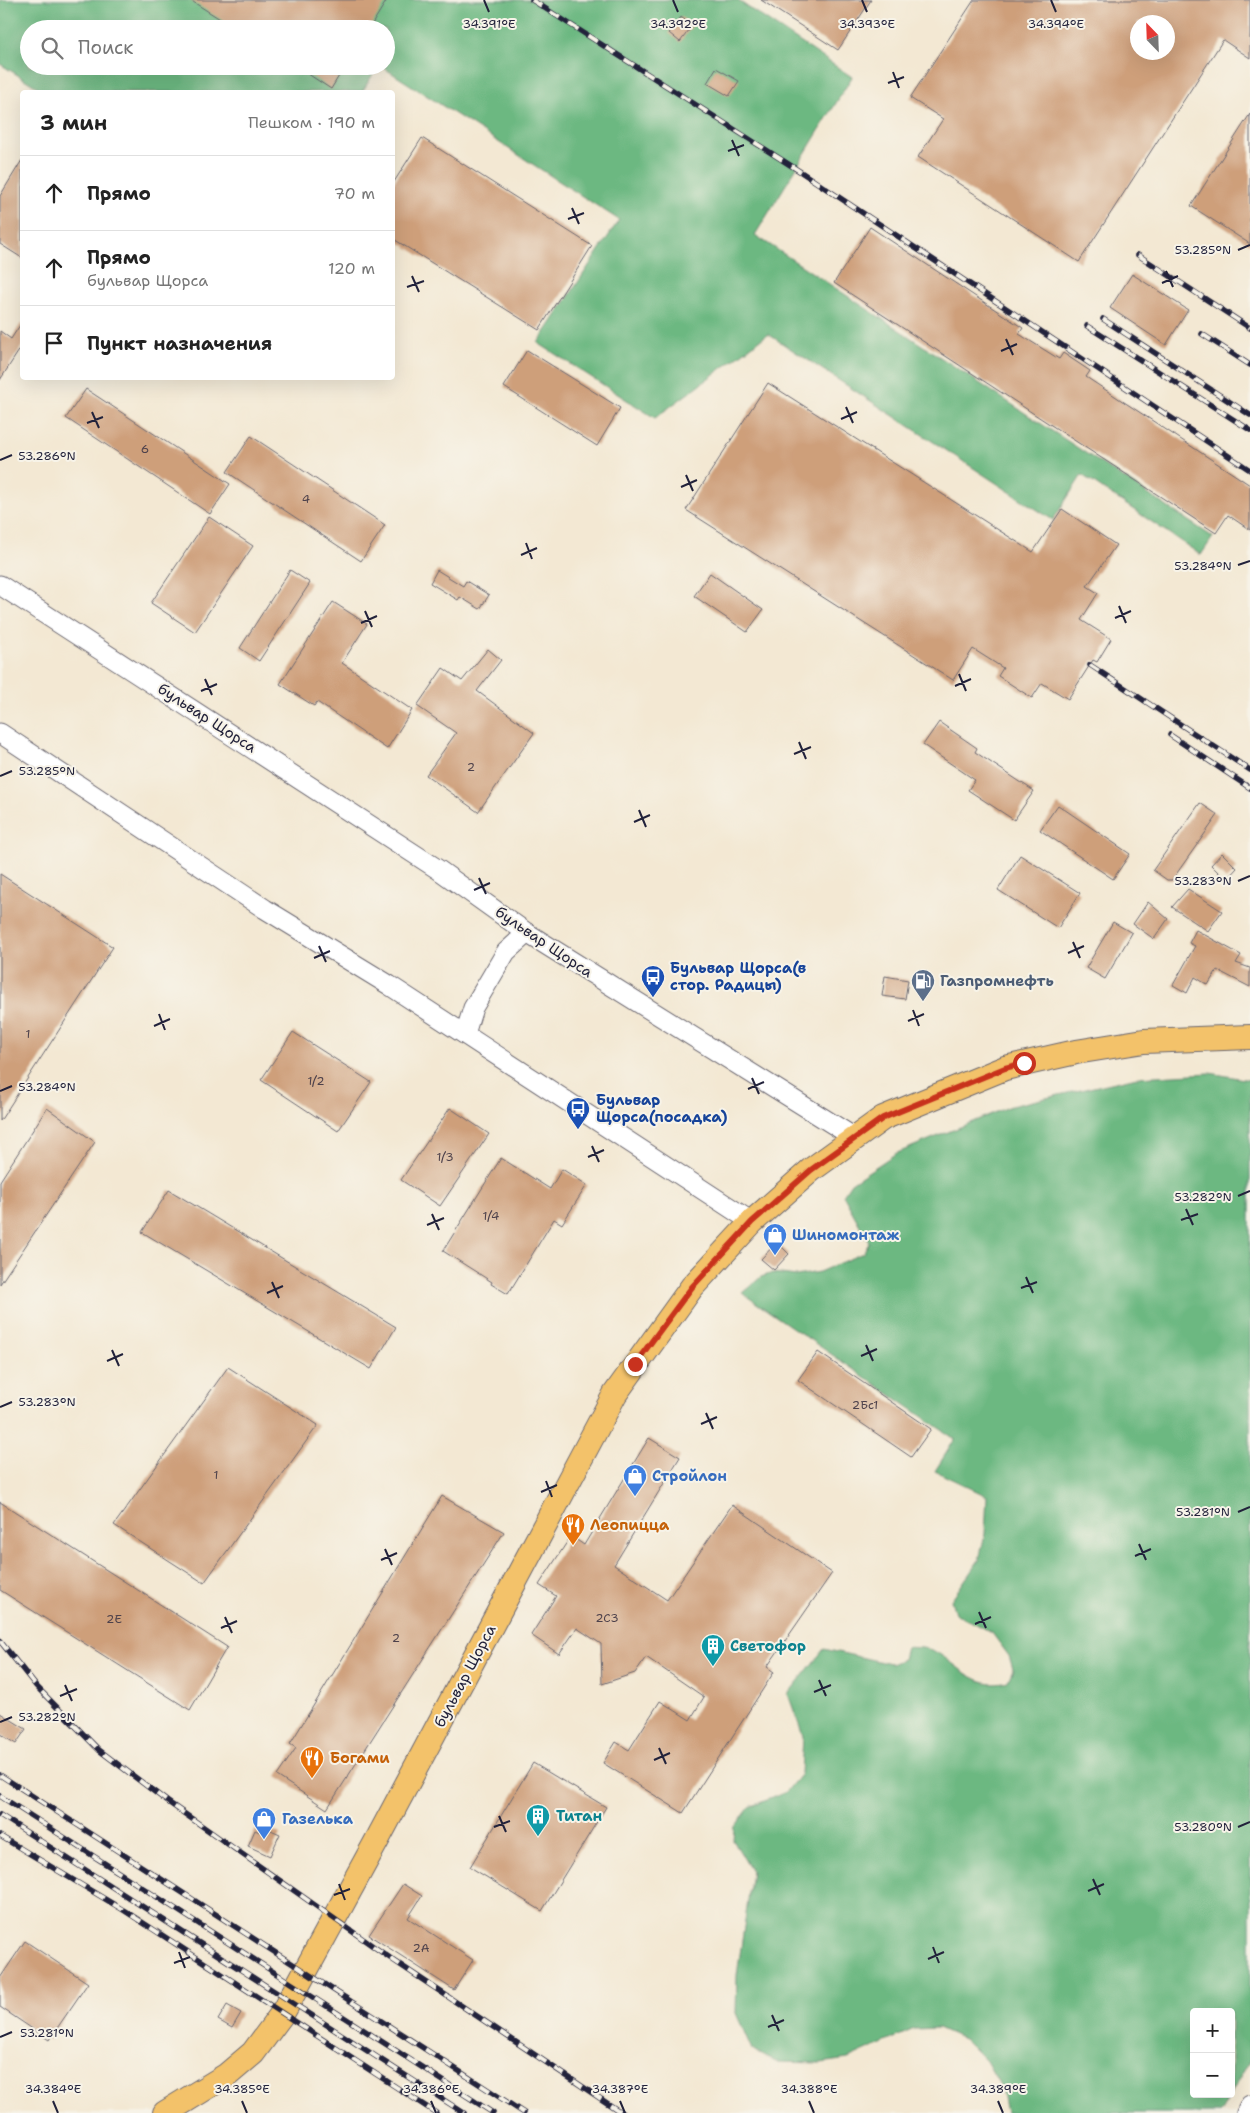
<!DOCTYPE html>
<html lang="ru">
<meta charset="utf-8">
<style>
body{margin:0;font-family:"Shantell Sans",sans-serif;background:#f2f2f2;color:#222}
.controls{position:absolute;right:15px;bottom:15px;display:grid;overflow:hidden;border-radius:5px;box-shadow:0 5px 20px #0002}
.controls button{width:45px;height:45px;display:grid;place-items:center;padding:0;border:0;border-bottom:1px solid #e0e0e0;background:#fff;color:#222;font:25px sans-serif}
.compass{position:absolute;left:1130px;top:15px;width:45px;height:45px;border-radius:50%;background:#fff;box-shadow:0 5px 20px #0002;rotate:337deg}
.stop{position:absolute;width:15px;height:15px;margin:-11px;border:4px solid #c8321e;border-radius:50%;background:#fff}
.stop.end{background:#c8321e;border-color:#fff;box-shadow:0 1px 5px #0008}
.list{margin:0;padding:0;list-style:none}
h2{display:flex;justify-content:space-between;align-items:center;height:65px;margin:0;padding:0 20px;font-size:21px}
h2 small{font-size:16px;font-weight:400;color:#767676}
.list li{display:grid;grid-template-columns:32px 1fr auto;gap:15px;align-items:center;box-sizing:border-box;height:75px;padding:0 20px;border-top:1px solid #e0e0e0}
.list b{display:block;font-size:19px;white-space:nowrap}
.list p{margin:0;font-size:16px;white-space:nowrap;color:#767676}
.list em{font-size:16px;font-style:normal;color:#767676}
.icon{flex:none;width:28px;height:28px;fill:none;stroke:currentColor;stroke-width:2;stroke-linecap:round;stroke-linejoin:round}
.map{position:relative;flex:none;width:1250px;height:2113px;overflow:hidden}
.search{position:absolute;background:#fff;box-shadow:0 5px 20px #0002;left:20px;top:20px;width:375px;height:55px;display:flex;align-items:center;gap:12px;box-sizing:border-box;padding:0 18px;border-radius:28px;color:#767676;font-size:19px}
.panel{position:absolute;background:#fff;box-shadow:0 5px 20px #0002;left:20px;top:90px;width:375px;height:290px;border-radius:5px}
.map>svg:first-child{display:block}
.forest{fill:#6cb881;stroke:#476d5e}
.building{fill:#ce9f7a;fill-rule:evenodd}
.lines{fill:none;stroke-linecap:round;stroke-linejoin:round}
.minor-casing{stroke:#6b6770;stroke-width:21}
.major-casing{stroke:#6b6770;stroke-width:26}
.minor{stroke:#fff;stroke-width:19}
.major{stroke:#f3c26a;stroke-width:24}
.rail-casing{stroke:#22223b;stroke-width:5.5}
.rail{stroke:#f7f3e8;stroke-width:4;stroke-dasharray:11;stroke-linecap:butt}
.route{stroke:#c8321e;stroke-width:6}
.ticks{fill:none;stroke:#22223b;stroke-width:2}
.labels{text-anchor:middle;stroke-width:4;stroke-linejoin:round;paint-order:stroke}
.number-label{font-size:12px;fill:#4d414b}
.street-label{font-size:15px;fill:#22223b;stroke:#f7f3e8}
.transit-label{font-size:15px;font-weight:bold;fill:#164399;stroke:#f7f3e8;text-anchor:start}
.service-label{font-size:15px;font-weight:bold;fill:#4e5e75;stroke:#f7f3e8;text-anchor:start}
.shop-label{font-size:15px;font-weight:bold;fill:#366cbe;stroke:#f7f3e8;text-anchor:start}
.food-label{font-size:15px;font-weight:bold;fill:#c56008;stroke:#f7f3e8;text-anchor:start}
.culture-label{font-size:15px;font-weight:bold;fill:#0d838f;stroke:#f7f3e8;text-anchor:start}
.ticks-label{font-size:12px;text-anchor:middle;fill:#22223b;stroke:#f7f3e8;stroke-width:4;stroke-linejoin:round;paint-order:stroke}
</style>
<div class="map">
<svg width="1250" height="2113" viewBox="0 0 1250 2113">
<rect width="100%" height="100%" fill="#f7f3e8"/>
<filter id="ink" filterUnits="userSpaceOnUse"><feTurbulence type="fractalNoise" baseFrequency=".02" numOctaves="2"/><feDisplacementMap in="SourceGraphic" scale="10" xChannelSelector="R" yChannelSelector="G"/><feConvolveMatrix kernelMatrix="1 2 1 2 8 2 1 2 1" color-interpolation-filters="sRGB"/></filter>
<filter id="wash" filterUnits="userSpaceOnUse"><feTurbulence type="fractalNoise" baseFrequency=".0096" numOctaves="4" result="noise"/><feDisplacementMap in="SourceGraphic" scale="20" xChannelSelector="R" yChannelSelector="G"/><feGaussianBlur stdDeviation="1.12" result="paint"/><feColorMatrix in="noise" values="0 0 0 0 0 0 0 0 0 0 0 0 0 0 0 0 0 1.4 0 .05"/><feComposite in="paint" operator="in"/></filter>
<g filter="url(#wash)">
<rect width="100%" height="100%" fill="#f3e8d3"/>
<!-- forest -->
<g class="forest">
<polygon points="0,0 737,0 852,77 755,235 1213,537 1201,555 1082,475 1053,520 768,334 655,418 538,343 619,220 381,66 386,66 386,29 29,29 29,66 378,66 362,92 45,92 0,64"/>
<path d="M1210,1073L1250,1080V2059L1231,2093V2012H1194V2094H1231L1220,2113H1006L1001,2087L986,2061L965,2040L938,2028L914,2029L848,2059L820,2063L776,2062L752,2050L736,2013L737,1975L752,1872L733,1840L734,1828L750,1807L786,1792L801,1774L803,1736L788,1694L824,1649L891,1664L903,1659L906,1647C914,1648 926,1647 934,1651C960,1665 974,1690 1008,1681L1013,1669L1009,1656L992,1633L955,1613L951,1600L979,1560L985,1534L987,1496L935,1471L955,1439L742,1293L761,1277L773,1273L796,1276L819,1272L863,1253L869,1242L843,1195L851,1183L895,1154L1011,1106L1137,1077Z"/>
</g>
<g id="blocks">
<!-- building -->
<g class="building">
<polygon points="190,0 387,0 369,29 236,29"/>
<polygon points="761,0 871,0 838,50"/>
<path d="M974,0H1250V58L1223,40L1079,262L918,157L943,119L910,98ZM1138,22H1168V52H1138Z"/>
<polygon points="681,17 692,26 680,42 669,33"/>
<polygon points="296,66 345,66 331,89"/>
<polygon points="716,68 739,81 729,96 707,83"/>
<polygon points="1250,114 1250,244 1191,206"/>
<polygon points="422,138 592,246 539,330 392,238 392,185"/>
<polygon points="22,160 22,258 0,244 0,196"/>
<polygon points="870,227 1023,328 1019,334 1059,359 1063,353 1090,371 1086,377 1250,485 1250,530 1228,515 1216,533 834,283"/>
<polygon points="1132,274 1188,310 1166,345 1110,308"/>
<polygon points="22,322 22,346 0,380 0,331 11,339"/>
<polygon points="527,350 620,408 597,446 504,387"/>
<polygon points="768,383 1033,552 1062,509 1116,545 1087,586 1098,593 1081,620 1111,639 1097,662 1093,660 1068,699 1042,683 1032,698 998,676 1003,668 973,649 953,680 686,510"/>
<polygon points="86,389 230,484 210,514 66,418"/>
<polygon points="251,436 385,525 361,561 227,472"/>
<polygon points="209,517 253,546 195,632 151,603"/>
<polygon points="290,570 310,583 259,661 240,648"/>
<polygon points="437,570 463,586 466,581 489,595 480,609 460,597 458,600 430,583"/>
<polygon points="710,573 763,610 747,632 694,596"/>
<polygon points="333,602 367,624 342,663 412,710 387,749 317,702 314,706 280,684"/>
<polygon points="488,649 501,660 477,691 534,733 478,812 426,775 456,733 417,706 443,668 462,681"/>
<polygon points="939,722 977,748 975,752 1034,791 1014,820 968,790 975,780 923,745"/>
<polygon points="1200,803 1218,815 1172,880 1167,880 1153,870"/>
<polygon points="1058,805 1130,854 1113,879 1040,830"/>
<polygon points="1222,853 1237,868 1226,880 1211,865"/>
<polygon points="1020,855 1080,893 1058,928 998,890"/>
<polygon points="0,874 113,947 0,1121"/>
<polygon points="1188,889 1222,911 1208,931 1172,907"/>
<polygon points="1148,902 1168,919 1154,939 1133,924"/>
<polygon points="1113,922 1132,933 1105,979 1086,968"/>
<polygon points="1196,930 1241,955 1236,963 1250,968 1250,987 1217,970 1208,985 1195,977 1187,993 1173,985 1195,946 1189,943"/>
<polygon points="885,976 908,980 905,999 882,996"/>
<polygon points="293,1032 371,1082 338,1131 261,1080"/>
<polygon points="47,1108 95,1142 0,1284 0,1181"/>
<polygon points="450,1108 489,1134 440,1206 401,1180"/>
<polygon points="501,1158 550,1189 562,1169 587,1185 562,1224 554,1219 508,1294 491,1284 492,1282 443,1251"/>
<polygon points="169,1190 396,1327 371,1369 142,1232"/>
<polygon points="777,1242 789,1254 774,1270 761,1259"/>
<polygon points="818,1352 931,1429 911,1457 798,1380"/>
<polygon points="228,1367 318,1425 204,1583 114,1525"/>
<polygon points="649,1438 680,1457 614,1565 667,1600 732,1505 832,1573 767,1667 774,1672 683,1813 603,1763 616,1742 629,1750 660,1701 690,1720 704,1697 646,1657 635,1673 602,1684 601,1644 577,1628 559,1654 531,1635 556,1596 539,1585 571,1536 584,1545"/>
<polygon points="442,1496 504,1532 327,1809 277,1776 296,1748 290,1744"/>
<polygon points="0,1502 227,1647 190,1710 0,1590"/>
<polygon points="0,1713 26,1729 16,1744 0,1734"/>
<polygon points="533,1763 606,1807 542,1911 470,1867"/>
<polygon points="264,1827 280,1834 270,1856 248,1846 255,1830 262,1833"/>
<polygon points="403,1884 422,1896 408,1918 473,1960 454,1990 369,1935"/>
<polygon points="25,1941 88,1983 49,2040 0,2007 0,1978"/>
<polygon points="227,2005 241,2013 232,2028 218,2020"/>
</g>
</g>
</g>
<g filter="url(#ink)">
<use href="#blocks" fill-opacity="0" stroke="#6b6770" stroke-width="1"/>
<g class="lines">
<!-- minor casing -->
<g class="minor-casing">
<g id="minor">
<polyline points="0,585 439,870 527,933 855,1138"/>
<polyline points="0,733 265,909 389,985 752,1222"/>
<polyline points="465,1034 473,1008 506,952 527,933"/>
<polyline points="1246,2113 1250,2105"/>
</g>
</g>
<!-- major casing -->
<g class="major-casing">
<polyline id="major" points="165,2113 227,2075 253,2053 282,2014 375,1844 615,1394 692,1287 752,1222 811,1170 883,1118 1005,1068 1076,1052 1144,1041 1250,1037"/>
</g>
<!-- minor -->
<use href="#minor" class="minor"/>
<!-- major -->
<use href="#major" class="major"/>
<!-- rail casing -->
<g class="rail-casing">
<g id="rail">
<polyline points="532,0 801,172 1250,470"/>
<polyline points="1138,255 1250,328"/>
<polyline points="1103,319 1250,415"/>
<polyline points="1087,326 1250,430"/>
<polyline points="1202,334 1250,365"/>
<polyline points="1090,665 1250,770"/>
<polyline points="1170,735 1250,788"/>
<polyline points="0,1641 36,1686 99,1750 168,1802 390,1958 622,2113"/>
<polyline points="0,1775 524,2113"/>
<polyline points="0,1796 493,2113"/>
<polyline points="0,1815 464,2113"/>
<polyline points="0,1836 125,1911 436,2113"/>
</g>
</g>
<!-- rail -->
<use href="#rail" class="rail"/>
</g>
</g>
<g class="lines" filter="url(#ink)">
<!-- route -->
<polyline class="route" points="635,1364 692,1287 752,1222 811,1170 883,1118 1005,1068 1024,1063"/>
</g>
<!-- ticks -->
<path class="ticks" d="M484,0L489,12M673,0L678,12M862,0L867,12M1051,0L1056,12M893,72L899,88M888,83L904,77M732,140L739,156M728,151L744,145M572,208L579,224M568,219L584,213M1238,250L1250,245M1166,271L1173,287M412,276L419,292M1162,283L1178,276M407,287L424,281M1006,339L1013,355M1001,351L1017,344M846,407L853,423M92,412L99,428M841,419L857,412M87,423L103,417M0,460L12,455M686,475L693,491M681,487L697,480M526,543L532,559M521,555L537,548M1238,565L1250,561M1119,606L1126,623M365,611L372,627M1115,618L1131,611M361,623L377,616M959,674L966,691M205,679L212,695M955,686L971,679M201,691L217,684M799,742L806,759M794,754L811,747M0,776L12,771M639,810L646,827M634,822L650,815M479,878L486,894M1238,881L1250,876M474,890L490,883M1073,942L1080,958M319,946L326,962M1068,953L1084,946M314,958L330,951M913,1010L919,1026M159,1014L165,1030M908,1021L924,1014M154,1026L170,1019M752,1078L759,1094M748,1089L764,1082M0,1091L12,1086M592,1146L599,1162M588,1157L604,1150M1238,1196L1250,1191M1186,1209L1193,1225M432,1214L439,1230M1181,1220L1198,1214M427,1225L444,1218M1026,1277L1033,1293M272,1282L279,1298M1021,1288L1037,1282M267,1293L283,1286M866,1345L873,1361M112,1350L119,1366M861,1356L877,1349M107,1361L123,1354M0,1407L12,1402M706,1413L713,1429M701,1424L717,1417M546,1481L552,1497M541,1492L557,1485M1238,1512L1250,1507M1139,1544L1146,1560M385,1549L392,1565M1135,1556L1151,1549M381,1560L397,1553M979,1612L986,1628M225,1617L232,1633M975,1624L991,1617M221,1628L237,1621M819,1680L826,1696M65,1685L72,1701M814,1692L831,1685M60,1696L77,1689M0,1722L12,1717M659,1748L666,1764M654,1760L670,1753M499,1816L506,1832M494,1827L510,1821M1238,1827L1250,1822M1093,1879L1100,1895M339,1884L345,1900M1088,1891L1104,1884M334,1895L350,1889M933,1947L939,1963M179,1952L185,1968M928,1959L944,1952M174,1963L190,1957M772,2015L779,2031M768,2027L784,2020M0,2037L12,2032M53,2101L58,2113M242,2101L247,2113M431,2101L436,2113M620,2101L625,2113M809,2101L814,2113M998,2101L1003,2113"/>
<!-- icons -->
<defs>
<g id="bus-pin" transform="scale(1.25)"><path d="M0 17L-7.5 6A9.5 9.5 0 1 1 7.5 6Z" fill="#1a4fb4" stroke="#f7f3e8"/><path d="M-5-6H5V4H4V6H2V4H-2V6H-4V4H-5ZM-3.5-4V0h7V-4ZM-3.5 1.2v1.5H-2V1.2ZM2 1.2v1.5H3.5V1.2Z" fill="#fff"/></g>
<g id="fuel-pin" transform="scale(1.25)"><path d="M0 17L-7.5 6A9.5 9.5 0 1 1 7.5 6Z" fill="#5c6f8a" stroke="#f7f3e8"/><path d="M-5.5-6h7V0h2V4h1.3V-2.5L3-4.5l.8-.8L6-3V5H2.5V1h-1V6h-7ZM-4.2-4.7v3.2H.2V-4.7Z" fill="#fff"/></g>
<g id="shop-pin" transform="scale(1.25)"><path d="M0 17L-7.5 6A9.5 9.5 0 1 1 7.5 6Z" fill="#3f7fe0" stroke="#f7f3e8"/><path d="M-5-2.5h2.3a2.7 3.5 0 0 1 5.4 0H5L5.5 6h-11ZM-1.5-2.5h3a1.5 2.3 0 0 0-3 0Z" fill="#fff"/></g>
<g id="restaurant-pin" transform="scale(1.25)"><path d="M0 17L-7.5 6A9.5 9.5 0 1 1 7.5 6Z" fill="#e8710a" stroke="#f7f3e8"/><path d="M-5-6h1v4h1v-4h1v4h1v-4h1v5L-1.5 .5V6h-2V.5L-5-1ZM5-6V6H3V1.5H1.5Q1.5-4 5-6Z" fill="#fff"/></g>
<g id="building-pin" transform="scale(1.25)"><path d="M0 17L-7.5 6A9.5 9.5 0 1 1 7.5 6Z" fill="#0f9aa8" stroke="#f7f3e8"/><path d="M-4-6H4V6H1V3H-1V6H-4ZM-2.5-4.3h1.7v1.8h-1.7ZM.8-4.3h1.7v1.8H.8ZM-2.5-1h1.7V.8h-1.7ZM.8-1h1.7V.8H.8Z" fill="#fff"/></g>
</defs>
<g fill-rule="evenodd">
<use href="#bus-pin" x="653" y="977"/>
<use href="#fuel-pin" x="923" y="981"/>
<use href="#bus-pin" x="578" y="1109"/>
<use href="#shop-pin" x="775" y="1235"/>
<use href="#shop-pin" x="635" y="1476"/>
<use href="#restaurant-pin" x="573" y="1525"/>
<use href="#building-pin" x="713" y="1646"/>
<use href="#restaurant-pin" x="312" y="1758"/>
<use href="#building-pin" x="538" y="1816"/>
<use href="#shop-pin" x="264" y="1819"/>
</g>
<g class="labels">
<!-- number labels -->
<g class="number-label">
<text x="145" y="453">6</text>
<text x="306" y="503">4</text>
<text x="471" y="771">2</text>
<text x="28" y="1038">1</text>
<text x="316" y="1085">1/2</text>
<text x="445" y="1161">1/3</text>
<text x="491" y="1220">1/4</text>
<text x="865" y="1409">2Бс1</text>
<text x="216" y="1479">1</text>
<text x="607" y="1622">2С3</text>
<text x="114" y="1623">2Е</text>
<text x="396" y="1642">2</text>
<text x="421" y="1952">2А</text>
</g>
<!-- street labels -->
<g class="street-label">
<text transform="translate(207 718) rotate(33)" y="5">бульвар Щорса</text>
<text transform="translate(544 942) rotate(34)" y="5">бульвар Щорса</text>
<text transform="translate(465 1676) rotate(-62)" y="5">бульвар Щорса</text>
</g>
<!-- transit labels -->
<g class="transit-label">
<text x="670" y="973">Бульвар Щорса(в<tspan x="670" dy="17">стор. Радицы)</tspan></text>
<text x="596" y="1105">Бульвар<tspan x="596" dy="17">Щорса(посадка)</tspan></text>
</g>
<!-- service labels -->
<g class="service-label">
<text x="940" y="986">Газпромнефть</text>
</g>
<!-- shop labels -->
<g class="shop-label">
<text x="792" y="1240">Шиномонтаж</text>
<text x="652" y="1481">Стройлон</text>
<text x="282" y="1824">Газелька</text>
</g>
<!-- food labels -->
<g class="food-label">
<text x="590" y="1530">Леопицца</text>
<text x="330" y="1763">Богами</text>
</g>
<!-- culture labels -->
<g class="culture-label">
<text x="730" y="1651">Светофор</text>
<text x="556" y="1821">Титан</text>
</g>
</g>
<g class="ticks-label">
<text x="489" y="28">34.391°E</text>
<text x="678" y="28">34.392°E</text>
<text x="867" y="28">34.393°E</text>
<text x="1056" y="28">34.394°E</text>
<text x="1203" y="254">53.285°N</text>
<text x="47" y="460">53.286°N</text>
<text x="1203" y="570">53.284°N</text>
<text x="47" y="775">53.285°N</text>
<text x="1203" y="885">53.283°N</text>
<text x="47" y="1091">53.284°N</text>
<text x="1203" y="1201">53.282°N</text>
<text x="47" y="1406">53.283°N</text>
<text x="1203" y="1516">53.281°N</text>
<text x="47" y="1721">53.282°N</text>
<text x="1203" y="1831">53.280°N</text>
<text x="47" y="2037">53.281°N</text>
<text x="53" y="2093">34.384°E</text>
<text x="242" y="2093">34.385°E</text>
<text x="431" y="2093">34.386°E</text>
<text x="620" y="2093">34.387°E</text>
<text x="809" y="2093">34.388°E</text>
<text x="998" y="2093">34.389°E</text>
</g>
</svg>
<div class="controls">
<button>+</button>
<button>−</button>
</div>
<svg class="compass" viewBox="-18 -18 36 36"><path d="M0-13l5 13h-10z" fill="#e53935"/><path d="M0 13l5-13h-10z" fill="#767676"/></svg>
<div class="stop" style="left:1024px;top:1063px"></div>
<div class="stop end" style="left:635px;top:1364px"></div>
<div class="search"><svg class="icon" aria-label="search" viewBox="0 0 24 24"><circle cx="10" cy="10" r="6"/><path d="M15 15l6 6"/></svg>Поиск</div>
<section class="panel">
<h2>3 мин<small>Пешком · 190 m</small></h2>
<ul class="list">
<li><svg class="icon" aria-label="ahead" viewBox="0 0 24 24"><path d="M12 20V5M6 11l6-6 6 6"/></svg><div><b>Прямо</b></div><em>70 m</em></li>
<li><svg class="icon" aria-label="ahead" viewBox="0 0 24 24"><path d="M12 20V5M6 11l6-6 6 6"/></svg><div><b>Прямо</b><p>бульвар Щорса</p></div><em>120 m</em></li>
<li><svg class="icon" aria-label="arrive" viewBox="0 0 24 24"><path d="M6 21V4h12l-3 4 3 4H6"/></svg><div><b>Пункт назначения</b></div></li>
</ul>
</section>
</div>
